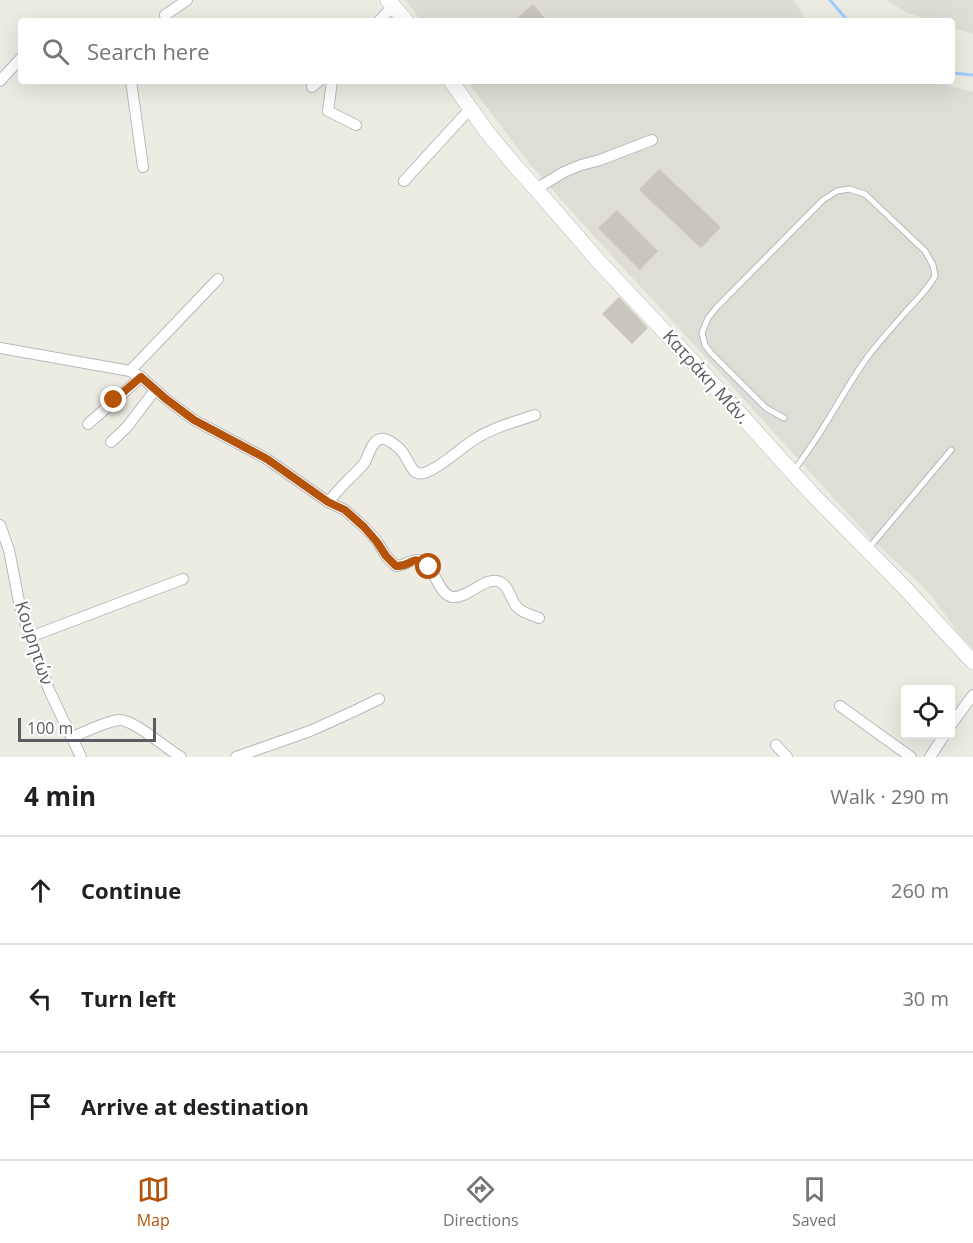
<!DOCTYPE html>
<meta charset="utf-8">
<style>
body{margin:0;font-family:"Open Sans",sans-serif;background:#f2f2f2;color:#202124}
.controls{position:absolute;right:18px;bottom:18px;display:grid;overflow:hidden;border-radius:6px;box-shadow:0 6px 24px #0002}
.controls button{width:54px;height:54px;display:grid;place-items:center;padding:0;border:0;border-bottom:2px solid #e0e0e0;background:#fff;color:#202124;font:30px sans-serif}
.scale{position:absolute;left:18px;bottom:15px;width:138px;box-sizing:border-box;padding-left:6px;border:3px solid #5a5d63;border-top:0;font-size:16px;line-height:21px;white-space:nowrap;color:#5a5d63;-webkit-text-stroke:4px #fff;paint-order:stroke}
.stop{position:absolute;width:18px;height:18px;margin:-14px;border:4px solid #b45309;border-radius:50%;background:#fff}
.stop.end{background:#b45309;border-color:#fff;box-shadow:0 2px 6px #0008}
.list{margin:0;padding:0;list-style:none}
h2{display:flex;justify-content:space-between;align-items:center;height:78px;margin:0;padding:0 24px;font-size:26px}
h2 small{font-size:20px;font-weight:400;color:#757577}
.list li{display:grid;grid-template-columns:39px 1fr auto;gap:18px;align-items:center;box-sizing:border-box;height:108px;padding:0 24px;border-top:2px solid #e0e0e0}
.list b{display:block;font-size:22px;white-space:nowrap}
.list em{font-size:20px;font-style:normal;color:#757577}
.icon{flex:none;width:33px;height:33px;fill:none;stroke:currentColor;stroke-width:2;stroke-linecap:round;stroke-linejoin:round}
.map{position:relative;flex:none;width:973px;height:757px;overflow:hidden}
.search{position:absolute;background:#fff;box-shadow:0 6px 24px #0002;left:18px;right:18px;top:18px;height:66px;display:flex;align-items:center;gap:15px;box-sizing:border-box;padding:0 21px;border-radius:6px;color:#757577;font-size:22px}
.sheet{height:402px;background:#fff}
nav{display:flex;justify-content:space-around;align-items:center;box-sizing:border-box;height:84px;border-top:2px solid #e0e0e0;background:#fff;font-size:16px;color:#757577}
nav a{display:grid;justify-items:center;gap:3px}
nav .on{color:#b45309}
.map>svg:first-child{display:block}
.industrial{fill:#deddd6}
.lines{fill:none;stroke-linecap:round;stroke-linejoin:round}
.stream{stroke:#a0ccff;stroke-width:3}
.building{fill:#c8c6bf}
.lane-casing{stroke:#b7b9bf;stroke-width:7}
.street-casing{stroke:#b7b9bf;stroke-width:12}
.secondary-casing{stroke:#b8bac1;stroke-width:16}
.lane{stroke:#fff;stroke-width:5}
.street{stroke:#fff;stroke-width:10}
.secondary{stroke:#fff;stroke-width:15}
.route{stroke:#b45309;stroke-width:8}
.labels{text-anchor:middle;stroke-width:4.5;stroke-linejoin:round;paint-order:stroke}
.street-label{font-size:18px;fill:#5a5d63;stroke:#fff}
</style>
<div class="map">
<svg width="973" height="757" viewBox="0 0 973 757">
<rect width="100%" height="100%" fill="#edece2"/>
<!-- industrial -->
<g class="industrial">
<polygon points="405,0 794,0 807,21 422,21"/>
<polygon points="886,0 973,0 973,34 952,27 952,21 932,21 908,13"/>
<polygon points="467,81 934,81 973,92 973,649 959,634 931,595 914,578 871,539 688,338 590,232 529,163"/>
</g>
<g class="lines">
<!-- stream -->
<g class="stream">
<polyline points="830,0 848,21"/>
<polyline points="952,73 973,75"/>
</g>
</g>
<!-- building -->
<g class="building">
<polygon points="533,4 547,21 514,21"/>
<polygon points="659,169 721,227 701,248 639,190"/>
<polygon points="617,210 658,251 640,270 598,228"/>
<polygon points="619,297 648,328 632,344 602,314"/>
</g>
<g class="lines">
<!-- lane casing -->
<g class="lane-casing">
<g id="lane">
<path d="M784,418L766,408L711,353L705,345L702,333L708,318L717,307L823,200L837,191L849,189L865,194L925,251L933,265L935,276C927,291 914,302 903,315C890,330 876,345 864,362C839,398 821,437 793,471"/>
<polyline points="868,549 951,450"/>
</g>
</g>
<!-- street casing -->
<g class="street-casing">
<g id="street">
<polyline points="166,21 165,15 187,0"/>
<polyline points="379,21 393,6"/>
<polyline points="0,81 21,58"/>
<polyline points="131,81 143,167"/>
<polyline points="332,81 328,111 356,125"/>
<polyline points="312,87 319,81"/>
<polyline points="404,181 470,109"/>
<polyline points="536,189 564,172 581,165 600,160 652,140"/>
<path d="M0,348L130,371L141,377L166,399L194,420L267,459L328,502L345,510L364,527L377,541L386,556L396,566C404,566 411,559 418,560C435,563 437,594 452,597C468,599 486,575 500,582C510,586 510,601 518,608C523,613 532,615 539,618"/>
<polyline points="130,371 218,279"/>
<polyline points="88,424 141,377"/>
<polyline points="111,442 127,427 155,390"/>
<path d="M328,502C335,494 342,486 350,478C355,473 361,468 365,462C369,454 373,437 384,439C391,440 402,450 405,456C411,465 413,478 427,472C444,465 457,451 472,441C491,428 514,422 535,415"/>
<polyline points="0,525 9,550 20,607 30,637 49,690 81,757"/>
<polyline points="30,637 183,579"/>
<polyline points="840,706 911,757"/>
<polyline points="950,726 973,695"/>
<path d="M72,737C83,733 111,719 121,720C137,722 165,748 181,757"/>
<polyline points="776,745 787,757"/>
<polyline points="236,757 310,731 350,713 379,699"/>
<polyline points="930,757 945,734"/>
</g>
</g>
<!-- secondary casing -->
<g class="secondary-casing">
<g id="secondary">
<polyline points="388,0 406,21"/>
<polyline points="451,81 487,132 517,168 536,189 601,264 693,362 812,494 903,586 973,662"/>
</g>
</g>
<!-- lane -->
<use href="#lane" class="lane"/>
<!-- street -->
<use href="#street" class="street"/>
<!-- secondary -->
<use href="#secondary" class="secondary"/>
</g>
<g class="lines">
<!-- route -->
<path class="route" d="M114,400L141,377L166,399L194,420L267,459L328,502L345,510L364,527L377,542L386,556L396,566C414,567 410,552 429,567"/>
</g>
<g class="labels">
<!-- street labels -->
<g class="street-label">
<text transform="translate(706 377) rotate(48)" y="6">Κατράκη Μάν.</text>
<text transform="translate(34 643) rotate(72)" y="6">Κουρητών</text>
</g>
</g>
</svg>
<div class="controls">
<button><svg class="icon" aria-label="locate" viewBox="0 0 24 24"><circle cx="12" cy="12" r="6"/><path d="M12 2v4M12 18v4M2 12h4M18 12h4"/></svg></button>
</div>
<div class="scale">100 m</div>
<div class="stop" style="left:429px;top:567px"></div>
<div class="stop end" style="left:114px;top:400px"></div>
<div class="search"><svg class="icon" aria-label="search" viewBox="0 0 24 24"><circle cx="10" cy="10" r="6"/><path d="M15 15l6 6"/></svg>Search here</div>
</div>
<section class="sheet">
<h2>4 min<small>Walk · 290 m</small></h2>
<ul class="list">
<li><svg class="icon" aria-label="ahead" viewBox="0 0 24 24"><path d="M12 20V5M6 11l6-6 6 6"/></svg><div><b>Continue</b></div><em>260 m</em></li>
<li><svg class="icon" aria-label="left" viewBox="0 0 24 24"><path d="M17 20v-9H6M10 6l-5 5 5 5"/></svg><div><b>Turn left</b></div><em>30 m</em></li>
<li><svg class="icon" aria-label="arrive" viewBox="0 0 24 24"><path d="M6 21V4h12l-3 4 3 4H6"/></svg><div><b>Arrive at destination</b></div></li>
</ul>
</section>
<nav>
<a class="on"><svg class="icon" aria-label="map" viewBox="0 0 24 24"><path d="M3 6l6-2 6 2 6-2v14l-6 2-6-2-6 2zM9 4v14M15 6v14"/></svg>Map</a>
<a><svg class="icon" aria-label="directions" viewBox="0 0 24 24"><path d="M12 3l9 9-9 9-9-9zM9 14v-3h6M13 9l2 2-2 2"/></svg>Directions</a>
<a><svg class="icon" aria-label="saved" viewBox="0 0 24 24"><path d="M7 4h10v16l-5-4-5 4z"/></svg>Saved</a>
</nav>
